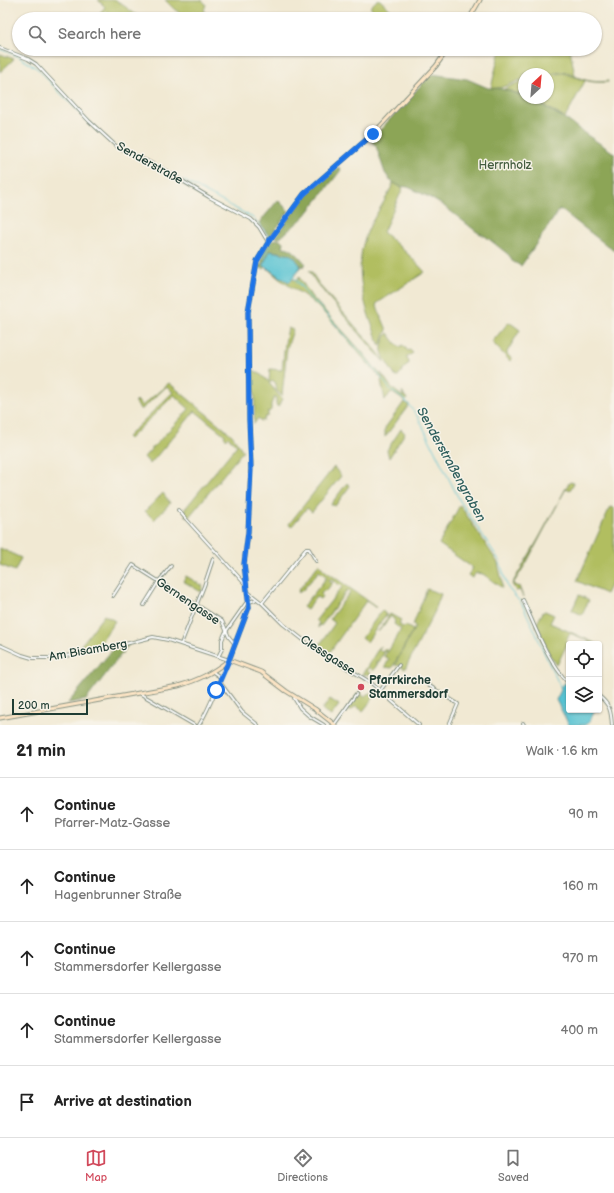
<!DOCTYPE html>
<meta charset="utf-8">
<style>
body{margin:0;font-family:"Balsamiq Sans",sans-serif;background:#f6f6f6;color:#222}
.controls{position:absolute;right:12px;bottom:12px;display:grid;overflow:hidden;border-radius:4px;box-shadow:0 1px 3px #0004}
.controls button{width:36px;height:36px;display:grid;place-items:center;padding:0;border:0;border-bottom:1px solid #e0e0e0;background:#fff;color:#222;font:20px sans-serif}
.compass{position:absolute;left:518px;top:68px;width:36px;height:36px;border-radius:50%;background:#fff;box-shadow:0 1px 3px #0004;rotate:26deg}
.scale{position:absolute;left:12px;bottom:10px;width:76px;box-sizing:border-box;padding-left:4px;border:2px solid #1f3d34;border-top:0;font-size:11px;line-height:14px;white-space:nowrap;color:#1f3d34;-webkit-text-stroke:3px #f7f3e8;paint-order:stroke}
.stop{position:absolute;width:12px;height:12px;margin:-9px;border:3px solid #1a73e8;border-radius:50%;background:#fff}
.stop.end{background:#1a73e8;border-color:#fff;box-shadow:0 1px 4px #0008}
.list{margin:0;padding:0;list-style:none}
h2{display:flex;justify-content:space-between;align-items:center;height:52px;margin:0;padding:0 16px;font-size:17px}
h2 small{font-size:13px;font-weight:400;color:#767676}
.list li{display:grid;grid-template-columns:26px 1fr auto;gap:12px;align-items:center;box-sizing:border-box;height:72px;padding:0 16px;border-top:1px solid #e0e0e0}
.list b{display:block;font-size:15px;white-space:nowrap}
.list p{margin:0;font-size:13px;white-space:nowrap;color:#767676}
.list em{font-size:13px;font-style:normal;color:#767676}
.icon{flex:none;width:22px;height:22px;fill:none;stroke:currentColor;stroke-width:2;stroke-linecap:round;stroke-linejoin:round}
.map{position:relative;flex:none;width:614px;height:725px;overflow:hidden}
.search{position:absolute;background:#fff;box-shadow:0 1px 3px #0004;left:12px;right:12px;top:12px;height:44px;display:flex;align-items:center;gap:10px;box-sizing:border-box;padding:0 14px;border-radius:22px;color:#767676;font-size:15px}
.sheet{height:412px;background:#fff}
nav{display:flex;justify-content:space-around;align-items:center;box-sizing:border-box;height:56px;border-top:1px solid #e0e0e0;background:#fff;font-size:11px;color:#767676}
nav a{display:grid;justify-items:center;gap:2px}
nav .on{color:#d1495b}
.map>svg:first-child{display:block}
.green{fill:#b1be60;stroke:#687e4a}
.forest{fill:#8ca556;stroke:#567145}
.water{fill:#57c2d2;stroke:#3b8083}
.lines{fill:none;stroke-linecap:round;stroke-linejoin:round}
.stream{stroke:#57c2d2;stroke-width:1}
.street-casing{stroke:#889384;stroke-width:4}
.secondary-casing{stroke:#889384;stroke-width:5}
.street{stroke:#fff;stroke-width:2}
.secondary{stroke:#fde5c5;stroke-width:3}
.route{stroke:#1a73e8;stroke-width:5}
.poi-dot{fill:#d1495b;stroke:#f7f3e8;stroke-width:1.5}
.labels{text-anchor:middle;stroke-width:3;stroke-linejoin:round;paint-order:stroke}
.street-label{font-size:12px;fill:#1f3d34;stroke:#f7f3e8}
.park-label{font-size:12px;fill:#445d3f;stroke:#f7f3e8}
.poi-label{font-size:12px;font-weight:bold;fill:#1f3d34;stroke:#f7f3e8;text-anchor:start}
.water-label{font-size:13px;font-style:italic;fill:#2d5e5c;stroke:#f7f3e8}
</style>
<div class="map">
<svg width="614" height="725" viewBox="0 0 614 725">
<rect width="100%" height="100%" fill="#f7f3e8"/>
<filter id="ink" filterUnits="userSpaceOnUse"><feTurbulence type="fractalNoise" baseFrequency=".025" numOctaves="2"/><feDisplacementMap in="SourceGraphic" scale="8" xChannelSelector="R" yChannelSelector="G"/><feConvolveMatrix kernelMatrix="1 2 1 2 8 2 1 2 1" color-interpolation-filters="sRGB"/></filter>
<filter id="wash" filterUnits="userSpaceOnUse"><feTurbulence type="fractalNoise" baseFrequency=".012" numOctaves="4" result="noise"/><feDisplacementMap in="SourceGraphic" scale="16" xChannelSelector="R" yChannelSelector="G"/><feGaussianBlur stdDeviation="0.9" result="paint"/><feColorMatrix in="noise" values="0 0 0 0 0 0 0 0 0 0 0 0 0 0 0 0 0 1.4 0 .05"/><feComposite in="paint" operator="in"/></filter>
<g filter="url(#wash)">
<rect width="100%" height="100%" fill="#f1e9d3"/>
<!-- green -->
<g class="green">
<polygon points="98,0 116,0 142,19 124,19 114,15 112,17 106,11 103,15 100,13 105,7"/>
<polygon points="165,0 202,0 206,4 204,11 212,19 189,19 174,9"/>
<polygon points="377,0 380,0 400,19 382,19 370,7"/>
<path d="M502,49H570L575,76C584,81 599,83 608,81V82C600,82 591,83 582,79C566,73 567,69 548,75V74H524V79C511,82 506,89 491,88L499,54Z"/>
<polygon points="0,54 14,59 0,72"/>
<polygon points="562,73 567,74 585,81 565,118 531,98 548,98 548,76"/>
<polygon points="524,80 524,95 504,89"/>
<path d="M393,183L403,188L383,232L409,255L425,272L376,304L387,330L380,346C365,308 351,269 368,230C375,214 387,200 393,183Z"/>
<polygon points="310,270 321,287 381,356 384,362 317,284 309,271"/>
<path d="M279,276L289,282L293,279L297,281L299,277L311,296L363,353L380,374L382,373L381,378C358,354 340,328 317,306C305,294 289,287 277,277Z"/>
<polygon points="509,322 520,330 507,352 507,354 512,359 510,361 492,342"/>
<polygon points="288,328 293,330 287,348 282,396 276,390 277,388 275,386 276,383 273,381 269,383 282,399 278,407 276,405 276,398 275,396 271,404 271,410 269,412 267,411 268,413 268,416 265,417 264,420 261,421 258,418 254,424 255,399 253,376 251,376 250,369 259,373 269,382 270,369 282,370 285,343"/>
<path d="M388,333L398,346L400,347L403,345L408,351L410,350L413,353L406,357L409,362V363L397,377L395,376C385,359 375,351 388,333Z"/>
<path d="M383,375C389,385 394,391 404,397L402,392L407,399L405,401L391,392L385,400L381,381Z"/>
<polygon points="169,383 232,435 243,451 188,518 185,515 187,512 184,510 237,445 228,437 226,439 224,437 225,435 195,411 150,464 144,457 189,409 174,395 129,439 127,437 173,392 166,387 141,410 135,402 137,400 142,406"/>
<polygon points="404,402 409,405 385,437 385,428"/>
<polygon points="401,429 405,433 389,458 387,450"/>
<polygon points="334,467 341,476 312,512 307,508 291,527 289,524"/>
<polygon points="570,482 574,483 570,490 566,488 527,562 513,584 518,587 519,586 523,597 520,590 516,591 512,584 539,538 569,483"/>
<polygon points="347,483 350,486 335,506 331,504"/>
<polygon points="163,493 170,503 154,520 145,511"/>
<polygon points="460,505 498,563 502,581 502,588 483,574 476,573 472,578 468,575 473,568 439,544"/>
<polygon points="610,507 614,508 614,578 606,594 577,581"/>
<polygon points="0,548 21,558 15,571 0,565"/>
<polygon points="319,564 324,570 377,607 375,607 366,601 329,653 318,647 335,623 330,619 350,592 347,590 321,626 320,625 318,628 319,623 316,620 342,587 339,584 338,585 336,582 329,579 330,583 333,582 326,591 324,590 321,594 322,596 320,599 317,597 315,598 307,610 303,607 327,577 319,571 302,591 300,591 299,593 298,591"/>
<polygon points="186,576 203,586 201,592 183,581"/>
<polygon points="427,589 441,594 434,613 405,669 398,665 396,666 395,665 415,627 413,625"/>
<polygon points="579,595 589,600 582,615 572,610"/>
<polygon points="382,610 387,616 384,617 367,642 362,638"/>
<polygon points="545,611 554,615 550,623 597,644 588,644 589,641 570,633 565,643 567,644 557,665 549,654 536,625 543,612"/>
<polygon points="390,614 401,620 399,623 402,627 406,626 413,630 392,668 385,667 389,659 384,656 387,652 385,651 379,662 376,661 376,663 378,663 373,671 369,667 367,671 371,674 362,675 380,646 379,650 383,652 385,648 388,652 401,629 394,624 395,621 391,616 378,632"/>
<polygon points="104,615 115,621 97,647 76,652"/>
<polygon points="377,691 378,692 363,711 356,706 350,711 347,709 359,692 362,693 362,696 365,696 367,694"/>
<polygon points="330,699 339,705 331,716 322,710"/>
</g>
<!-- forest -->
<g class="forest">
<polygon points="431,74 467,79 488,88 502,89 524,96 524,98 529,98 567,120 587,135 614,153 614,251 560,209 521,266 512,261 509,255 485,236 477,232 444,206 429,197 408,187 399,186 391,181 385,173 376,146 372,142 372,139"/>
<polygon points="339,167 341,170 305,216 280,238 275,237 306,194"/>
<polygon points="278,200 289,211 270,237 259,223"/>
<path d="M277,239L284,242L283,247C293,247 299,257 306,264L303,267L301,264V267L299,268L300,265L294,257L278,252L270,251L264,263V266L279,276L277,277L266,267L264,269L258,267V265H262C260,256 267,241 277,239Z"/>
<polygon points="129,644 86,700 68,703 114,648"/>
</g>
<!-- water -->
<g class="water">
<path d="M270,251L291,255L294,257L300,265L299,269L290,282C284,281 271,270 264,266V263Z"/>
<polygon points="565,683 569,686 569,710 595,710 589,723 585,725 569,725 556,700 561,690 560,687"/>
</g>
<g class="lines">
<!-- stream -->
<g class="stream">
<polyline points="0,49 18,56"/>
<polyline points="19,57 38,69 65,98 91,124"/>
<polyline points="183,180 253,218 260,225 272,243 267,249 264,257 265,258"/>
<polyline points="259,253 265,243"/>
<polyline points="293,277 298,281 303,288"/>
<polyline points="296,282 300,285 310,298 319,306 363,355 391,390 407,402 418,417 460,501 499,560 508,588 522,604 534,629 548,661 561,688"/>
</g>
</g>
</g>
<g filter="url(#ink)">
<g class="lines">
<!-- street casing -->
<g class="street-casing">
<g id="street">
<polyline points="0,48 28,59 36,64 89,121 116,146 161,168 209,197 251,219 259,227 268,242"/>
<polyline points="178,510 246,585"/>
<polyline points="248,592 262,603 283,624 311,646 370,682 419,725"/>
<polyline points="113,596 133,565 222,621 229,637 235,644"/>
<path d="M523,600C536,629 547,660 569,684"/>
<polyline points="262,603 306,549 309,549 316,561"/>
<polyline points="144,605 159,581 171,566"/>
<polyline points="181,644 204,586 213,559"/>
<path d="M0,645L22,655L32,658H55L113,647L153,637L168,640L229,660C218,681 212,705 199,725"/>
<polyline points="218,657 222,649 222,640 225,633 246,603 255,600"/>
<polyline points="213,672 220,677"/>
<polyline points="219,681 242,712 258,725"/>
<polyline points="428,685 458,704 449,725"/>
<polyline points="380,691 399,665"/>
<polyline points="139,693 194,725"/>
<path d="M599,696C610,705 611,711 612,725"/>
<polyline points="294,698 300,708 309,716 324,725"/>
<polyline points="523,723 524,725"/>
<polyline points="334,725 356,694"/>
</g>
</g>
<!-- secondary casing -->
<g class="secondary-casing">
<g id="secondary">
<polyline points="469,19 480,0"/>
<polyline points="229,660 249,607 244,564 248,533 251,463 249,419 248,312 257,261 269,241 304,194 373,134 436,66 448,49"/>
<polyline points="229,660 261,672 286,691 315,709 335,725"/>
<path d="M0,718L178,686C199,680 212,673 229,660"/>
</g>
</g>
<!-- street -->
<use href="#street" class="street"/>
<!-- secondary -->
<use href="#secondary" class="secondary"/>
</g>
</g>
<g class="lines" filter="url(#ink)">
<!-- route -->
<polyline class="route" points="216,690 229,660 249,607 244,564 248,532 251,469 249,420 248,312 257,261 269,241 304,194 373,134"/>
</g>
<!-- markers -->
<circle class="poi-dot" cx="361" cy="687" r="4"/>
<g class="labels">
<!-- street labels -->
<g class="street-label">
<text transform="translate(150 163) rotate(29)" y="4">Senderstraße</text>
<text transform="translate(188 601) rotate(34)" y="4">Gernengasse</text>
<text transform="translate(88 650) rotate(-10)" y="4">Am Bisamberg</text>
<text transform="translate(328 655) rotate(33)" y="4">Clessgasse</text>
</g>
<!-- park labels -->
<g class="park-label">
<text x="505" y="169">Herrnholz</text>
</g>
<!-- poi labels -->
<g class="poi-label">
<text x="369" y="684">Pfarrkirche<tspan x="369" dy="14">Stammersdorf</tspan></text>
</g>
<!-- water labels -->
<g class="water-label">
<text transform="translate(452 464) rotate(61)" y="5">Senderstraßengraben</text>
</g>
</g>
</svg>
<div class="controls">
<button><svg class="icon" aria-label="locate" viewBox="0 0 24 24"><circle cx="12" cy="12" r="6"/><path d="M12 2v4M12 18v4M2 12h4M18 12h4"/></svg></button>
<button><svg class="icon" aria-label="layers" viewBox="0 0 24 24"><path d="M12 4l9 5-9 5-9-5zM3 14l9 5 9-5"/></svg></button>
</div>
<svg class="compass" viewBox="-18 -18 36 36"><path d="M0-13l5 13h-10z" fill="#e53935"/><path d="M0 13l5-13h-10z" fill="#767676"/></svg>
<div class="scale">200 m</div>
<div class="stop" style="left:216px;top:690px"></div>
<div class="stop end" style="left:373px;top:134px"></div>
<div class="search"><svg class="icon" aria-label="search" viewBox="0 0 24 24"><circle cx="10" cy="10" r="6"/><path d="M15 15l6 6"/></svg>Search here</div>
</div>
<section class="sheet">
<h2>21 min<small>Walk · 1.6 km</small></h2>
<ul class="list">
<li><svg class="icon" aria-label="ahead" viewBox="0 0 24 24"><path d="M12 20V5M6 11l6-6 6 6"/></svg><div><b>Continue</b><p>Pfarrer-Matz-Gasse</p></div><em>90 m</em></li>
<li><svg class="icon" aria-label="ahead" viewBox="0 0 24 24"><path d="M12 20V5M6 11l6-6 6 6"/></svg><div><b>Continue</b><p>Hagenbrunner Straße</p></div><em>160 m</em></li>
<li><svg class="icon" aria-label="ahead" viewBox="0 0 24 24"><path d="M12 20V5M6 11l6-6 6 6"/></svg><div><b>Continue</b><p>Stammersdorfer Kellergasse</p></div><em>970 m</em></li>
<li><svg class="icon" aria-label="ahead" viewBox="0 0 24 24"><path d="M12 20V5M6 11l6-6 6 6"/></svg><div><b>Continue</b><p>Stammersdorfer Kellergasse</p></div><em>400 m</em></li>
<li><svg class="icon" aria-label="arrive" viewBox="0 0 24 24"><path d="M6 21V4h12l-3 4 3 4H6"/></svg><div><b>Arrive at destination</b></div></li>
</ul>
</section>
<nav>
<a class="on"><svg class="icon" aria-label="map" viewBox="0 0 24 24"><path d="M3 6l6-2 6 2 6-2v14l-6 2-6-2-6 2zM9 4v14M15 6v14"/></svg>Map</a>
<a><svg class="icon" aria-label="directions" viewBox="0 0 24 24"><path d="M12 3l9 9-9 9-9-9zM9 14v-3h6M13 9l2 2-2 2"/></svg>Directions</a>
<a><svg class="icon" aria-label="saved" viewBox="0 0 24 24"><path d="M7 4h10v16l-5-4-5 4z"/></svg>Saved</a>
</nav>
